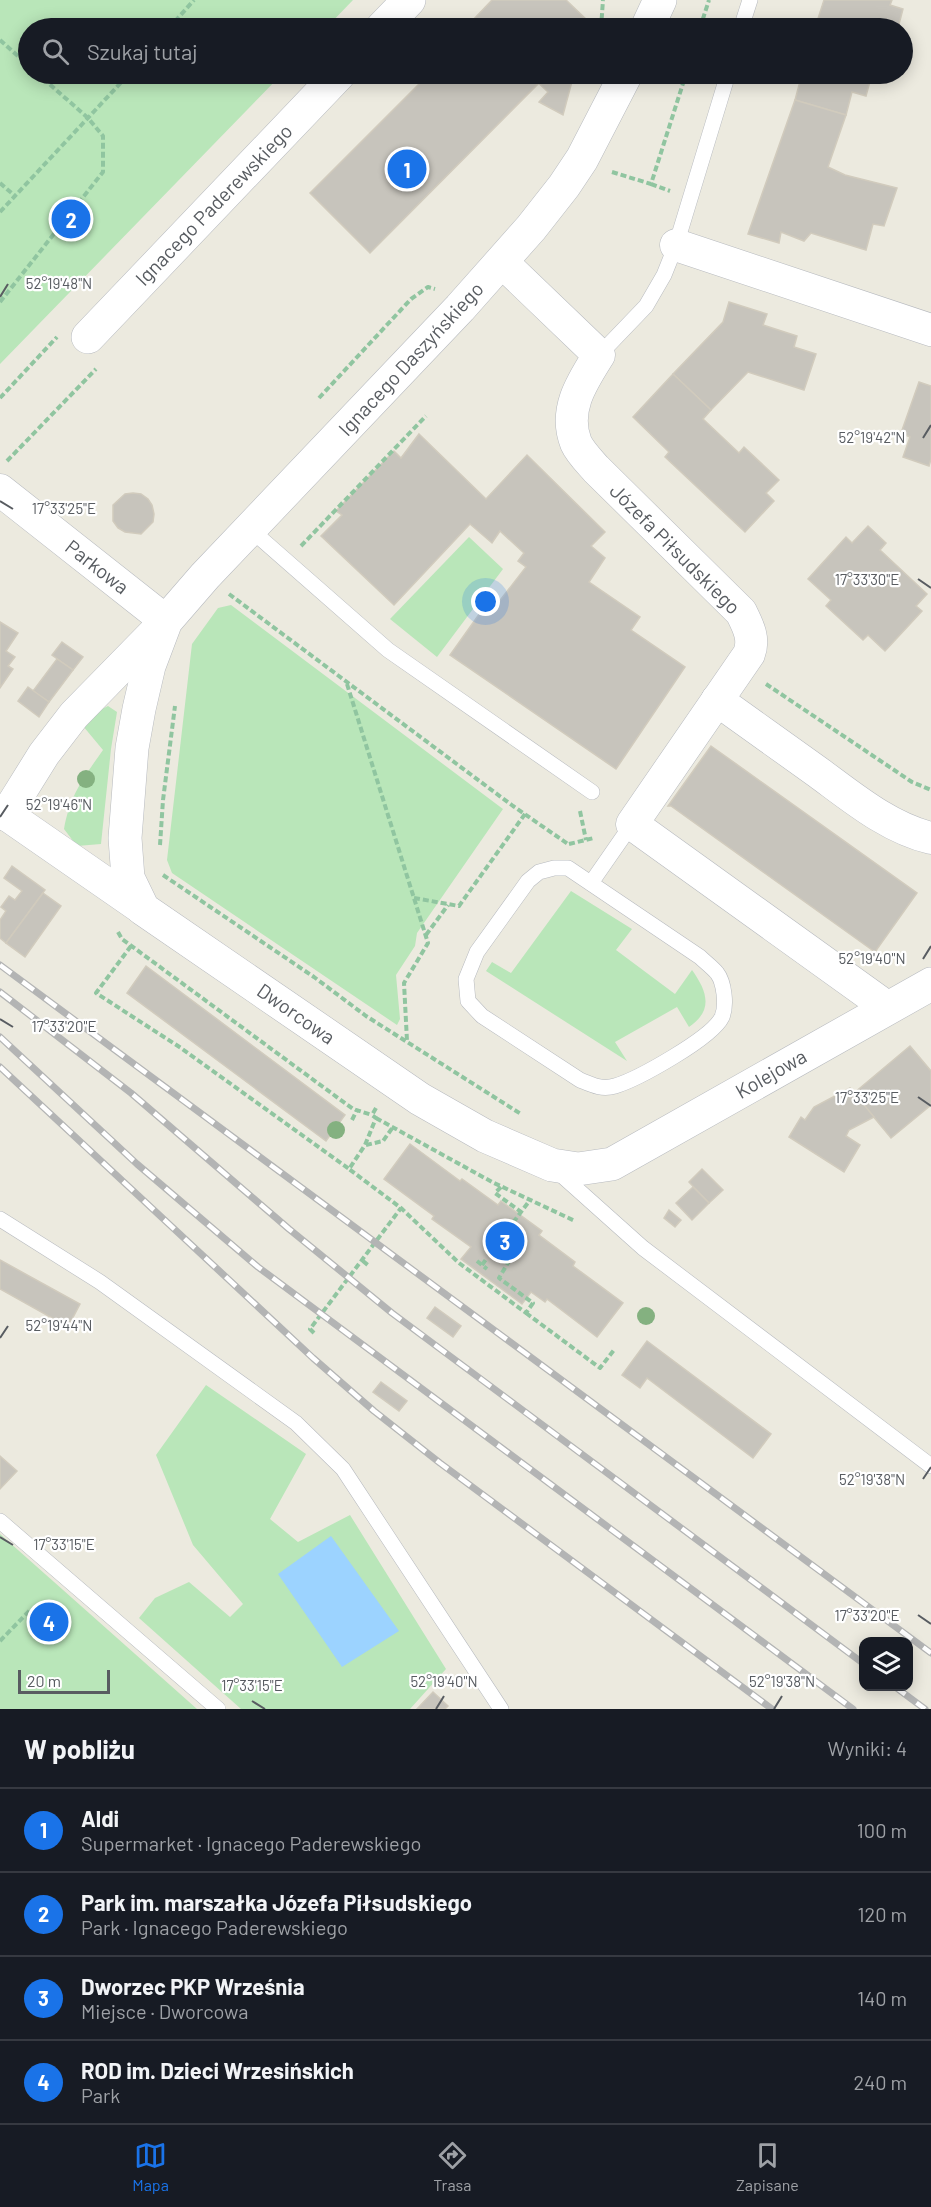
<!DOCTYPE html>
<html lang="pl">
<meta charset="utf-8">
<style>
body{margin:0;font-family:Barlow,sans-serif;background:#20242c;color:#f1f3f6}
.controls{position:absolute;right:18px;bottom:18px;display:grid;overflow:hidden;border-radius:12px;box-shadow:0 3px 15px #0003}
.controls button{width:54px;height:54px;display:grid;place-items:center;padding:0;border:0;border-bottom:2px solid #363941;background:#171b24;color:#f1f3f6;font:30px sans-serif}
.scale{position:absolute;left:18px;bottom:15px;width:92px;box-sizing:border-box;padding-left:6px;border:3px solid #585c61;border-top:0;font-size:16px;line-height:21px;white-space:nowrap;color:#585c61;-webkit-text-stroke:4px #fff;paint-order:stroke}
.you{position:absolute;left:486px;top:602px;width:21px;height:21px;margin:-15px;border:4px solid #fff;border-radius:50%;background:#1a73e8;box-shadow:0 0 0 9px #1a73e833}
.badge{display:grid;place-items:center;width:39px;height:39px;border-radius:50%;background:#1a73e8;color:#fff;font-size:20px;font-weight:700}
.pin{position:absolute;translate:-50% -50%;border:3px solid #fff;box-shadow:0 2px 6px #0006}
.list{margin:0;padding:0;list-style:none}
h2{display:flex;justify-content:space-between;align-items:center;height:78px;margin:0;padding:0 24px;font-size:26px}
h2 small{font-size:20px;font-weight:400;color:#9ea1a6}
.list li{display:grid;grid-template-columns:39px 1fr auto;gap:18px;align-items:center;box-sizing:border-box;height:84px;padding:0 24px;border-top:2px solid #363941}
.list b{display:block;font-size:22px;white-space:nowrap}
.list p{margin:0;font-size:20px;white-space:nowrap;color:#9ea1a6}
.list em{font-size:20px;font-style:normal;color:#9ea1a6}
.icon{flex:none;width:33px;height:33px;fill:none;stroke:currentColor;stroke-width:2;stroke-linecap:round;stroke-linejoin:round}
.map{position:relative;flex:none;width:931px;height:1709px;overflow:hidden}
.search{position:absolute;background:#171b24;box-shadow:0 3px 15px #0003;left:18px;right:18px;top:18px;height:66px;display:flex;align-items:center;gap:15px;box-sizing:border-box;padding:0 21px;border-radius:33px;color:#9ea1a6;font-size:22px}
.sheet{height:414px;background:#171b24}
nav{display:flex;justify-content:space-around;align-items:center;box-sizing:border-box;height:84px;border-top:2px solid #363941;background:#171b24;font-size:16px;color:#9ea1a6}
nav a{display:grid;justify-items:center;gap:3px}
nav .on{color:#1a73e8}
.map>svg:first-child{display:block}
.green{fill:#b9e6b9}
.water{fill:#9cd3ff}
.building{fill:#c7c4bc;stroke:#d1cbbd;stroke-width:1.5}
.lines{fill:none;stroke-linecap:round;stroke-linejoin:round}
.service-casing{stroke:#b7babf;stroke-width:16}
.minor-casing{stroke:#b7babf;stroke-width:33}
.tertiary-casing{stroke:#b7babf;stroke-width:34}
.path{stroke:#90c5a0;stroke-width:4;stroke-dasharray:6 3;stroke-linecap:butt}
.service{stroke:#fff;stroke-width:15}
.minor{stroke:#fff;stroke-width:32}
.tertiary{stroke:#fff;stroke-width:33}
.rail-casing{stroke:#b3b4b4;stroke-width:7}
.rail{stroke:#fff;stroke-width:4.5;stroke-dasharray:14;stroke-linecap:butt}
.tree{fill:#84b180}
.ticks{fill:none;stroke:#585c61;stroke-width:2}
.labels{text-anchor:middle;stroke-width:4.5;stroke-linejoin:round;paint-order:stroke}
.street-label{font-size:20px;fill:#585c61;stroke:#fff}
.ticks-label{font-size:15px;text-anchor:middle;fill:#585c61;stroke:#fff;stroke-width:4.5;stroke-linejoin:round;paint-order:stroke}
</style>
<div class="map">
<svg width="931" height="1709" viewBox="0 0 931 1709">
<rect width="100%" height="100%" fill="#eceadf"/>
<!-- green -->
<g class="green">
<polygon points="0,0 353,0 326,28 28,28 28,74 282,74 0,364"/>
<polygon points="469,537 503,569 437,657 390,619"/>
<polygon points="231,605 503,809 417,933 415,946 396,975 400,1019 397,1025 172,873 167,860 192,644 218,608"/>
<path d="M108,706L117,712L111,749L101,844L77,846L64,829C70,795 84,777 103,750L83,726L98,711Z"/>
<path d="M571,891L632,929L616,950L675,994L692,970C707,991 714,1010 689,1027L677,1007L615,1042L627,1061L486,971L492,962L511,973Z"/>
<polygon points="206,1385 306,1454 270,1519 298,1542 350,1515 446,1669 410,1709 241,1709 139,1618 155,1598 189,1582 230,1617 243,1604 193,1545 156,1455"/>
<polygon points="0,1534 197,1709 0,1709"/>
</g>
<!-- water -->
<polygon class="water" points="331,1536 399,1631 342,1667 278,1574"/>
<!-- building -->
<g class="building">
<polygon points="492,0 566,0 588,21 587,28 481,28 473,20"/>
<polygon points="824,0 892,0 890,5 903,9 898,28 815,28"/>
<polygon points="429,74 529,74 539,83 370,253 310,193"/>
<polygon points="529,74 574,74 563,115 539,102 548,92"/>
<polygon points="802,74 872,74 866,96 852,92 846,115 795,100"/>
<polygon points="795,100 846,115 828,167 845,175 897,188 884,226 873,224 866,250 811,233 804,241 781,232 779,243 748,234"/>
<polygon points="729,302 767,314 763,325 797,336 794,347 816,354 804,390 748,372 711,410 673,374 723,322"/>
<polygon points="673,374 711,410 703,419 739,453 744,447 779,480 766,493 774,501 745,532 665,457 669,452 633,417"/>
<polygon points="919,382 931,386 931,459 929,466 903,457 910,437 901,433"/>
<polygon points="419,434 486,499 527,455 605,532 591,546 605,558 589,582 640,617 631,630 685,667 616,769 450,655 485,606 491,612 526,567 518,561 524,553 500,531 492,543 470,524 394,605 321,536 342,515 336,511 394,451 401,458"/>
<polygon points="133,493 141,494 148,499 152,505 154,514 153,522 141,534 125,532 118,528 113,521 113,505 125,494"/>
<polygon points="868,526 886,543 880,550 927,594 916,606 922,611 885,651 868,635 863,640 826,606 831,600 808,579 846,537 852,543"/>
<polygon points="0,622 18,633 6,651 15,657 8,666 13,669 0,688"/>
<polygon points="62,642 83,657 73,670 52,655"/>
<polygon points="57,659 73,670 49,702 33,691"/>
<polygon points="28,687 49,702 39,717 18,701"/>
<polygon points="711,746 917,893 875,952 671,806 668,806"/>
<polygon points="12,866 45,890 6,943 0,938 0,920 6,911 1,907 9,896 15,900 22,891 4,878"/>
<polygon points="43,893 61,906 25,957 6,943"/>
<polygon points="146,966 345,1115 326,1141 127,993"/>
<polygon points="910,1046 931,1071 931,1105 891,1138 854,1093"/>
<polygon points="850,1088 874,1117 849,1130 846,1136 860,1145 844,1172 789,1137 801,1117 805,1120 814,1107"/>
<polygon points="410,1144 460,1181 462,1179 498,1205 501,1201 542,1231 539,1235 575,1262 573,1266 623,1303 597,1337 547,1299 545,1302 531,1292 522,1304 461,1259 471,1247 432,1219 434,1216 384,1179"/>
<polygon points="702,1169 723,1190 709,1203 689,1182"/>
<polygon points="693,1187 709,1203 692,1220 676,1203"/>
<polygon points="669,1210 681,1220 675,1227 664,1218"/>
<polygon points="0,1260 80,1304 68,1327 0,1289"/>
<polygon points="435,1307 461,1326 453,1337 427,1318"/>
<polygon points="647,1341 771,1434 753,1458 647,1378 640,1388 622,1375"/>
<polygon points="381,1382 407,1401 399,1411 373,1392"/>
<polygon points="0,1456 17,1471 0,1489"/>
<polygon points="433,1692 448,1706 445,1709 417,1709"/>
</g>
<g class="lines">
<!-- service casing -->
<g class="service-casing">
<g id="service">
<polyline points="741,28 750,0"/>
<polyline points="599,355 646,306 664,275 676,245 728,74"/>
<polyline points="250,529 388,650 592,792"/>
<path d="M554,868H568L700,957C705,962 712,967 717,973C724,982 727,1005 722,1017C712,1038 638,1079 615,1086C602,1090 592,1085 580,1080L482,1016L468,1001L466,979L477,952L528,881L539,872Z"/>
<polyline points="591,883 632,824"/>
<polyline points="558,1172 643,1248 931,1466"/>
<polyline points="0,1219 100,1282 296,1423 343,1469 501,1709"/>
<polyline points="0,1521 218,1709"/>
</g>
</g>
<!-- minor casing -->
<g class="minor-casing">
<g id="minor">
<polyline points="676,245 931,330"/>
<path d="M502,262L599,355C582,382 563,410 576,443C580,452 589,461 596,469L741,612C748,626 755,639 749,654L632,824L888,1008"/>
<polyline points="0,490 166,621 74,715 44,754 6,815"/>
<path d="M717,700C751,724 785,749 819,773C853,798 889,828 931,838"/>
<polyline points="0,810 143,909"/>
</g>
</g>
<!-- tertiary casing -->
<g class="tertiary-casing">
<g id="tertiary">
<polyline points="382,28 409,0"/>
<polyline points="647,28 660,0"/>
<polyline points="626,74 582,159 564,186 531,228 460,308 205,576 166,621 149,666 139,709 132,748 125,838 128,878 143,909 420,1099 485,1136 552,1165 578,1169 612,1164 931,984"/>
<polyline points="88,337 339,74"/>
</g>
</g>
<!-- path -->
<g class="path">
<polyline points="169,28 194,0"/>
<polyline points="601,28 603,0"/>
<polyline points="700,28 709,0"/>
<polyline points="0,40 28,65"/>
<polyline points="612,172 651,184 686,74"/>
<polyline points="0,183 15,196"/>
<polyline points="651,184 670,191"/>
<polyline points="0,212 129,74"/>
<polyline points="0,302 103,172 103,136 88,118 38,74"/>
<polyline points="0,398 57,337"/>
<polyline points="319,398 411,299 428,287 435,289"/>
<polyline points="7,461 96,369"/>
<polyline points="301,546 426,416"/>
<polyline points="229,594 513,806 568,844"/>
<polyline points="347,684 428,943 404,983 407,1041"/>
<polyline points="766,684 912,782 931,790"/>
<polyline points="580,811 586,840"/>
<polyline points="569,844 594,838"/>
<polyline points="160,845 163,800 175,706"/>
<polyline points="163,875 314,977 366,1016 521,1114"/>
<polyline points="414,898 459,906 525,814"/>
<polyline points="118,932 122,939 353,1109 372,1115"/>
<polyline points="426,935 448,905"/>
<polyline points="131,946 96,993 181,1048 349,1169"/>
<polyline points="376,1108 372,1115 376,1118 365,1145 349,1169 401,1208 459,1263 526,1313 533,1303 499,1278 512,1256"/>
<polyline points="376,1118 492,1182 575,1221"/>
<polyline points="352,1120 357,1110"/>
<polyline points="366,1145 383,1141 393,1127"/>
<polyline points="501,1187 495,1193 521,1212"/>
<polyline points="497,1244 530,1200"/>
<polyline points="363,1261 369,1266"/>
<polyline points="477,1261 487,1269"/>
<polyline points="482,1265 487,1258"/>
<polyline points="526,1313 600,1368 614,1350"/>
<polyline points="314,1333 310,1329 401,1208"/>
<polyline points="0,1641 30,1610"/>
</g>
<!-- service -->
<use href="#service" class="service"/>
<!-- minor -->
<use href="#minor" class="minor"/>
<!-- tertiary -->
<use href="#tertiary" class="tertiary"/>
<!-- rail casing -->
<g class="rail-casing">
<g id="rail">
<polyline points="0,965 931,1653"/>
<polyline points="0,992 131,1093 289,1229 392,1313 864,1664"/>
<polyline points="0,1037 137,1164 258,1267 853,1709"/>
<polyline points="0,1067 313,1358 374,1411 440,1463 772,1709"/>
<polyline points="894,1686 925,1709"/>
</g>
</g>
<!-- rail -->
<use href="#rail" class="rail"/>
</g>
<!-- trees -->
<g class="tree">
<circle cx="86" cy="779" r="9"/>
<circle cx="336" cy="1130" r="9"/>
<circle cx="646" cy="1316" r="9"/>
</g>
<!-- ticks -->
<path class="ticks" d="M0,297L8,284M923,438L931,425M0,501L13,509M918,579L931,588M0,817L8,805M923,959L931,946M0,1019L13,1027M918,1097L931,1106M0,1338L8,1326M923,1479L931,1467M0,1537L13,1545M918,1615L931,1624M252,1701L265,1709M436,1709L444,1696M774,1709L782,1696"/>
<g class="labels">
<!-- street labels -->
<g class="street-label">
<text transform="translate(214 205) rotate(-46)" y="7">Ignacego Paderewskiego</text>
<text transform="translate(411 359) rotate(-47)" y="7">Ignacego Daszyńskiego</text>
<text transform="translate(675 549) rotate(45)" y="7">Józefa Piłsudskiego</text>
<text transform="translate(97 567) rotate(38)" y="7">Parkowa</text>
<text transform="translate(296 1014) rotate(35)" y="7">Dworcowa</text>
<text transform="translate(771 1074) rotate(-30)" y="7">Kolejowa</text>
</g>
</g>
<g class="ticks-label">
<text x="59" y="289">52°19'48"N</text>
<text x="872" y="443">52°19'42"N</text>
<text x="64" y="514">17°33'25"E</text>
<text x="867" y="585">17°33'30"E</text>
<text x="59" y="810">52°19'46"N</text>
<text x="872" y="964">52°19'40"N</text>
<text x="64" y="1032">17°33'20"E</text>
<text x="867" y="1103">17°33'25"E</text>
<text x="59" y="1331">52°19'44"N</text>
<text x="872" y="1485">52°19'38"N</text>
<text x="64" y="1550">17°33'15"E</text>
<text x="867" y="1621">17°33'20"E</text>
<text x="444" y="1687">52°19'40"N</text>
<text x="782" y="1687">52°19'38"N</text>
<text x="252" y="1691">17°33'15"E</text>
</g>
</svg>
<div class="controls">
<button><svg class="icon" aria-label="layers" viewBox="0 0 24 24"><path d="M12 4l9 5-9 5-9-5zM3 14l9 5 9-5"/></svg></button>
</div>
<div class="scale">20 m</div>
<div class="you"></div>
<div class="pin badge" style="left:407px;top:169px">1</div>
<div class="pin badge" style="left:71px;top:219px">2</div>
<div class="pin badge" style="left:505px;top:1241px">3</div>
<div class="pin badge" style="left:49px;top:1622px">4</div>
<div class="search"><svg class="icon" aria-label="search" viewBox="0 0 24 24"><circle cx="10" cy="10" r="6"/><path d="M15 15l6 6"/></svg>Szukaj tutaj</div>
</div>
<section class="sheet">
<h2>W pobliżu<small>Wyniki: 4</small></h2>
<ul class="list">
<li><span class="badge">1</span><div><b>Aldi</b><p>Supermarket · Ignacego Paderewskiego</p></div><em>100 m</em></li>
<li><span class="badge">2</span><div><b>Park im. marszałka Józefa Piłsudskiego</b><p>Park · Ignacego Paderewskiego</p></div><em>120 m</em></li>
<li><span class="badge">3</span><div><b>Dworzec PKP Września</b><p>Miejsce · Dworcowa</p></div><em>140 m</em></li>
<li><span class="badge">4</span><div><b>ROD im. Dzieci Wrzesińskich</b><p>Park</p></div><em>240 m</em></li>
</ul>
</section>
<nav>
<a class="on"><svg class="icon" aria-label="map" viewBox="0 0 24 24"><path d="M3 6l6-2 6 2 6-2v14l-6 2-6-2-6 2zM9 4v14M15 6v14"/></svg>Mapa</a>
<a><svg class="icon" aria-label="directions" viewBox="0 0 24 24"><path d="M12 3l9 9-9 9-9-9zM9 14v-3h6M13 9l2 2-2 2"/></svg>Trasa</a>
<a><svg class="icon" aria-label="saved" viewBox="0 0 24 24"><path d="M7 4h10v16l-5-4-5 4z"/></svg>Zapisane</a>
</nav>
